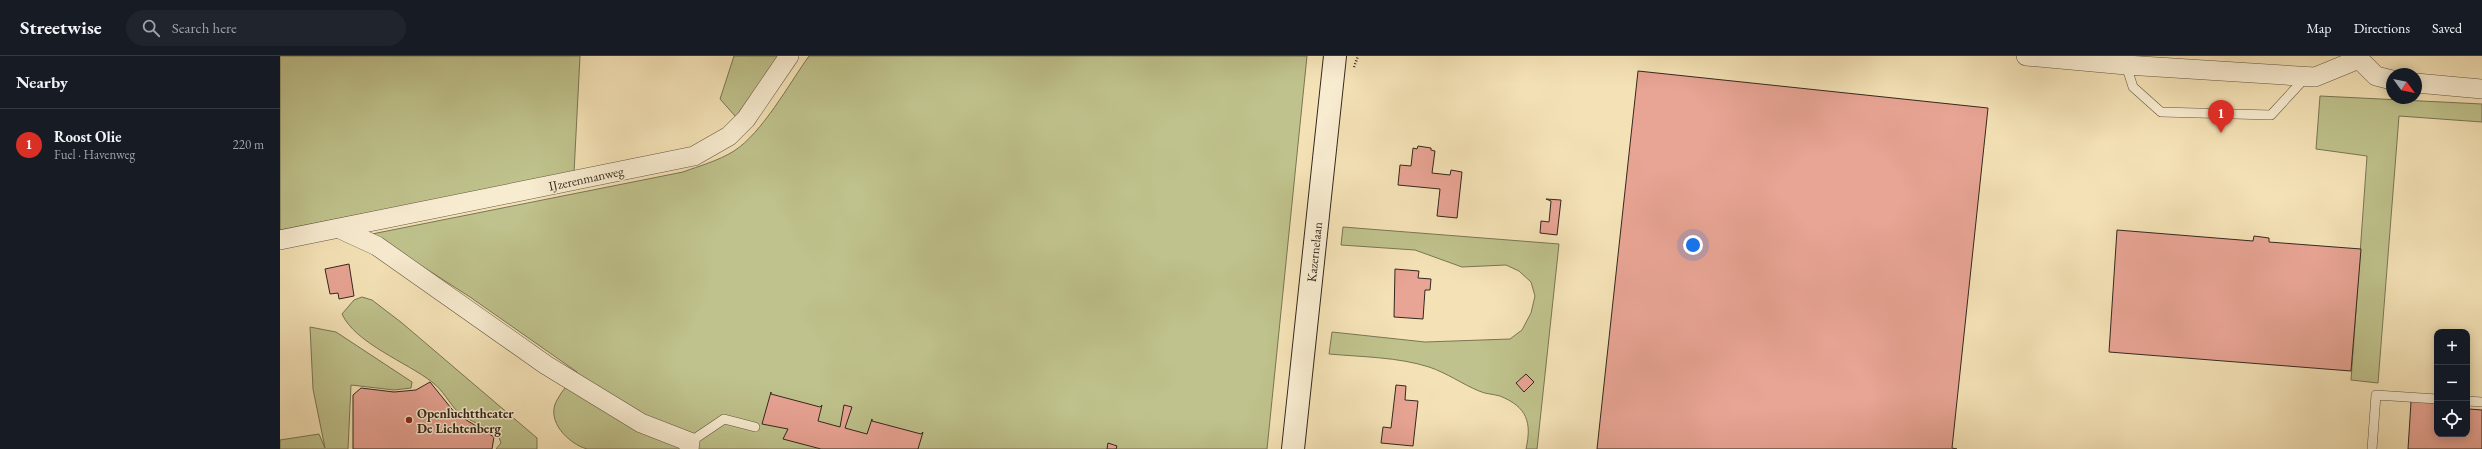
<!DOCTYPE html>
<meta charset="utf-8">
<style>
body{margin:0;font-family:"EB Garamond",serif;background:#20242c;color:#f1f3f6}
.controls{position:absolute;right:12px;bottom:12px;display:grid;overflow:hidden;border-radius:8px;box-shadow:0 2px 10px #0003}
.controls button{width:36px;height:36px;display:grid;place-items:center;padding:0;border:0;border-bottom:1px solid #363941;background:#171b24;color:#f1f3f6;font:20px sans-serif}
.compass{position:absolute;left:2106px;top:12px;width:36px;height:36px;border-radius:50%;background:#171b24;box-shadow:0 2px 10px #0003;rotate:123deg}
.you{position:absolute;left:1413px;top:189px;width:14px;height:14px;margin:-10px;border:3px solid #fff;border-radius:50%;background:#1a73e8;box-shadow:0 0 0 6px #1a73e833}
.badge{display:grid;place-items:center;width:26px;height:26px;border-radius:50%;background:#d93025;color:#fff;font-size:13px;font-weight:700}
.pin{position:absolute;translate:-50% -33px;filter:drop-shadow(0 1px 2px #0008)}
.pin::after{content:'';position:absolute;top:21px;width:14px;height:12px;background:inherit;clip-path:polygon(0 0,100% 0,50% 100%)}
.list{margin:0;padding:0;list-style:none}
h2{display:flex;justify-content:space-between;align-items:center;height:52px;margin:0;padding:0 16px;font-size:17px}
h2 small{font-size:13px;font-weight:400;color:#9ea1a6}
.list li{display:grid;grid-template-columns:26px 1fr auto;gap:12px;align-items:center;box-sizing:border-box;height:72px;padding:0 16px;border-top:1px solid #363941}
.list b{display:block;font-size:15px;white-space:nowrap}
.list p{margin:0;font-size:13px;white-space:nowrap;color:#9ea1a6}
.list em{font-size:13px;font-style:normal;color:#9ea1a6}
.icon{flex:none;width:22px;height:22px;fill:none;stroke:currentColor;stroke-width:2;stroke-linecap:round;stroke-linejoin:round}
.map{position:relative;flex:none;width:2202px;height:393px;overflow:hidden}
header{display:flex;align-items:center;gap:24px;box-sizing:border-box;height:56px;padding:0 20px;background:#171b24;border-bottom:1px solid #363941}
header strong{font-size:19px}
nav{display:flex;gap:22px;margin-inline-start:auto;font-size:14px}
.search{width:280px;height:36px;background:#20242c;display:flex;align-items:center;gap:10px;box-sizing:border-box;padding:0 14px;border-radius:22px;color:#9ea1a6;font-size:15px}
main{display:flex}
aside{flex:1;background:#171b24}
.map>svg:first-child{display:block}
.green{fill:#bfc28c;stroke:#7a7554}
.building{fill:#e8a494;stroke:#34281d}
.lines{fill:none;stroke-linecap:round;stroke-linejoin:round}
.lane-casing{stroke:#645643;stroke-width:10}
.street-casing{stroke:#645643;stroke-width:20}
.secondary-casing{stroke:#34281d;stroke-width:24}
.path{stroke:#34281d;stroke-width:2.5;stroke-dasharray:1 2;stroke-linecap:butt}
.lane{stroke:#f8ecd0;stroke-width:9}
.street{stroke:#f8ecd0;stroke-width:19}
.secondary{stroke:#f8ecd0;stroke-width:22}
.poi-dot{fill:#8f2418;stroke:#f8ecd0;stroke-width:1.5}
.labels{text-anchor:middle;stroke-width:3;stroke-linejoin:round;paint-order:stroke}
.street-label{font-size:13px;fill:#34281d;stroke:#f8ecd0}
.poi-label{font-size:13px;font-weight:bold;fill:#34281d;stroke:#f8ecd0;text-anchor:start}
</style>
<header>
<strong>Streetwise</strong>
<div class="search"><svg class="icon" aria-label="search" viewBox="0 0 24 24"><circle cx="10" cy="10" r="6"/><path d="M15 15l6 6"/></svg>Search here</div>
<nav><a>Map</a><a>Directions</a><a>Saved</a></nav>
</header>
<main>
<aside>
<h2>Nearby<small></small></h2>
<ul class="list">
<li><span class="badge">1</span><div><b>Roost Olie</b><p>Fuel · Havenweg</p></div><em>220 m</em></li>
</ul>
</aside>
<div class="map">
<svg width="2202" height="393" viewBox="0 0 2202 393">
<rect width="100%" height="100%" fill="#f4e2b6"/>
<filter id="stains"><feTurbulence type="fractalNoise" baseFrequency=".005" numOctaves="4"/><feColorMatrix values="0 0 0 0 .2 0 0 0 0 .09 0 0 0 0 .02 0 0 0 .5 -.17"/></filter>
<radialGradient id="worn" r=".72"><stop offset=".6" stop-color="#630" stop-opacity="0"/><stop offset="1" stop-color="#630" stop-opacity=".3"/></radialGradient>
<!-- green -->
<g class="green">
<polygon points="0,0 300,0 294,117 0,174"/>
<polygon points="454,0 505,0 467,50 456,61 440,43"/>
<path d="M529,0H1027L987,393H307C289,388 265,365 277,344C282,334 291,326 297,316L190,241L92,178L403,116C419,110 438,105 454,95C482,77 509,28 529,0Z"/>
<polygon points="2040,40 2202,48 2202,66 2119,60 2098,327 2071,324 2087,100 2036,93"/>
<path d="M1063,171L1279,188L1257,393H1246C1252,366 1247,351 1220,340C1213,338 1205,338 1199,335C1182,328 1167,317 1149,311C1118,301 1082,301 1049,298L1052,276L1145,286L1230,283L1242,274L1251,257L1255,240L1251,226L1239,215L1226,209L1182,211L1135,194L1061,189Z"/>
<path d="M82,241L92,244L122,267L257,382V393H216L221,387L218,379C206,371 189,365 178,356C169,347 163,334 152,326C128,307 75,287 62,258L74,244Z"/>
<polygon points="30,271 56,276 132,326 131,332 114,334 71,329 68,393 0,393 0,384 39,378 45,392 33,333"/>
</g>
<!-- building -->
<g class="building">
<polygon points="1358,15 1708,52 1672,392 1677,393 1317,393"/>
<polygon points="1138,90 1151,92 1151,94 1155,95 1152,117 1170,119 1171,114 1182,116 1177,162 1157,160 1160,133 1118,129 1120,109 1131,110 1133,92 1137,93"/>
<polygon points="1266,143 1281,144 1277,179 1260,177 1261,165 1269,166 1271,145"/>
<polygon points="1837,174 1973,185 1974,180 1989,182 1989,186 2081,193 2071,315 1829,296"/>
<polygon points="69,208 74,240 59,243 58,237 50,238 45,213"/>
<polygon points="1115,213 1139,215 1138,222 1151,223 1150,234 1145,234 1143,263 1114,261"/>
<polygon points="1246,318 1254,326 1244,336 1236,327"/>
<polygon points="150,326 175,357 214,381 212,393 73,393 73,339 81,332 114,336 136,334"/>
<polygon points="1116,329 1126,330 1125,344 1138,345 1133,390 1101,387 1103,371 1111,372"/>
<polygon points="491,336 491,338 540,351 542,349 538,365 560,371 564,349 572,351 565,372 587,378 592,363 592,365 641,378 643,376 638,393 541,393 503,383 508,373 482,368"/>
<polygon points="2125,344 2157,347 2157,378 2187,378 2187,349 2189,349 2189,353 2202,354 2202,393 2128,393 2131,346"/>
<polygon points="828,387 837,390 836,393 827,393"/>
</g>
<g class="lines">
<!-- lane casing -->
<g class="lane-casing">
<g id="lane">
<polyline points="1846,9 1853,31 1881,56 1991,59 2026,21"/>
<polyline points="2187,345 2202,346"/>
<polyline points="410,386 444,363 475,371"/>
<polyline points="2092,393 2096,339 2157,343"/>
</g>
</g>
<!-- street casing -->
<g class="street-casing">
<g id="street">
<polyline points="1746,0 1846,9 2035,21 2079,3"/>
<polyline points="2078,0 2079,3 2096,20 2112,24"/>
<polyline points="2136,27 2202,33"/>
<polyline points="60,173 97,190 266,309 361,367 410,386 409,393"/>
<polyline points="0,184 414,100 449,80 466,63 509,0"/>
</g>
</g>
<!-- secondary casing -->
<g class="secondary-casing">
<polyline id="secondary" points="1013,393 1055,0"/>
</g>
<!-- path -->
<polyline class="path" points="1074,11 1078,0"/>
<!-- lane -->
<use href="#lane" class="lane"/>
<!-- street -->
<use href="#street" class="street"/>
<!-- secondary -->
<use href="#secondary" class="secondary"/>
</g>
<!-- markers -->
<circle class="poi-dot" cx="129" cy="364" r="4"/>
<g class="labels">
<!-- street labels -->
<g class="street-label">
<text transform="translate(306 122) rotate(-12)" y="5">IJzerenmanweg</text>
<text transform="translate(1034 196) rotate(-84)" y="5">Kazernelaan</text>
</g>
<!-- poi labels -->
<g class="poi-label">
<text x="137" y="362">Openluchttheater<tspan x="137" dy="15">De Lichtenberg</tspan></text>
</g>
</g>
<rect width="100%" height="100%" filter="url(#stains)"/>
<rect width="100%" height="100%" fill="url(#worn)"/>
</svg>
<div class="controls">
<button>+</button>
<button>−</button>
<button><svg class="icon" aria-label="locate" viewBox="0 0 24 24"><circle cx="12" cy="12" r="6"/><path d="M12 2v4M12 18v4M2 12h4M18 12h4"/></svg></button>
</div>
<svg class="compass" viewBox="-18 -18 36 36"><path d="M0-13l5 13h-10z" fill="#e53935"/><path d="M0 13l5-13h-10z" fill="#9ea1a6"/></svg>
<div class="you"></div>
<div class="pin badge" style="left:1941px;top:77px">1</div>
</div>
</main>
